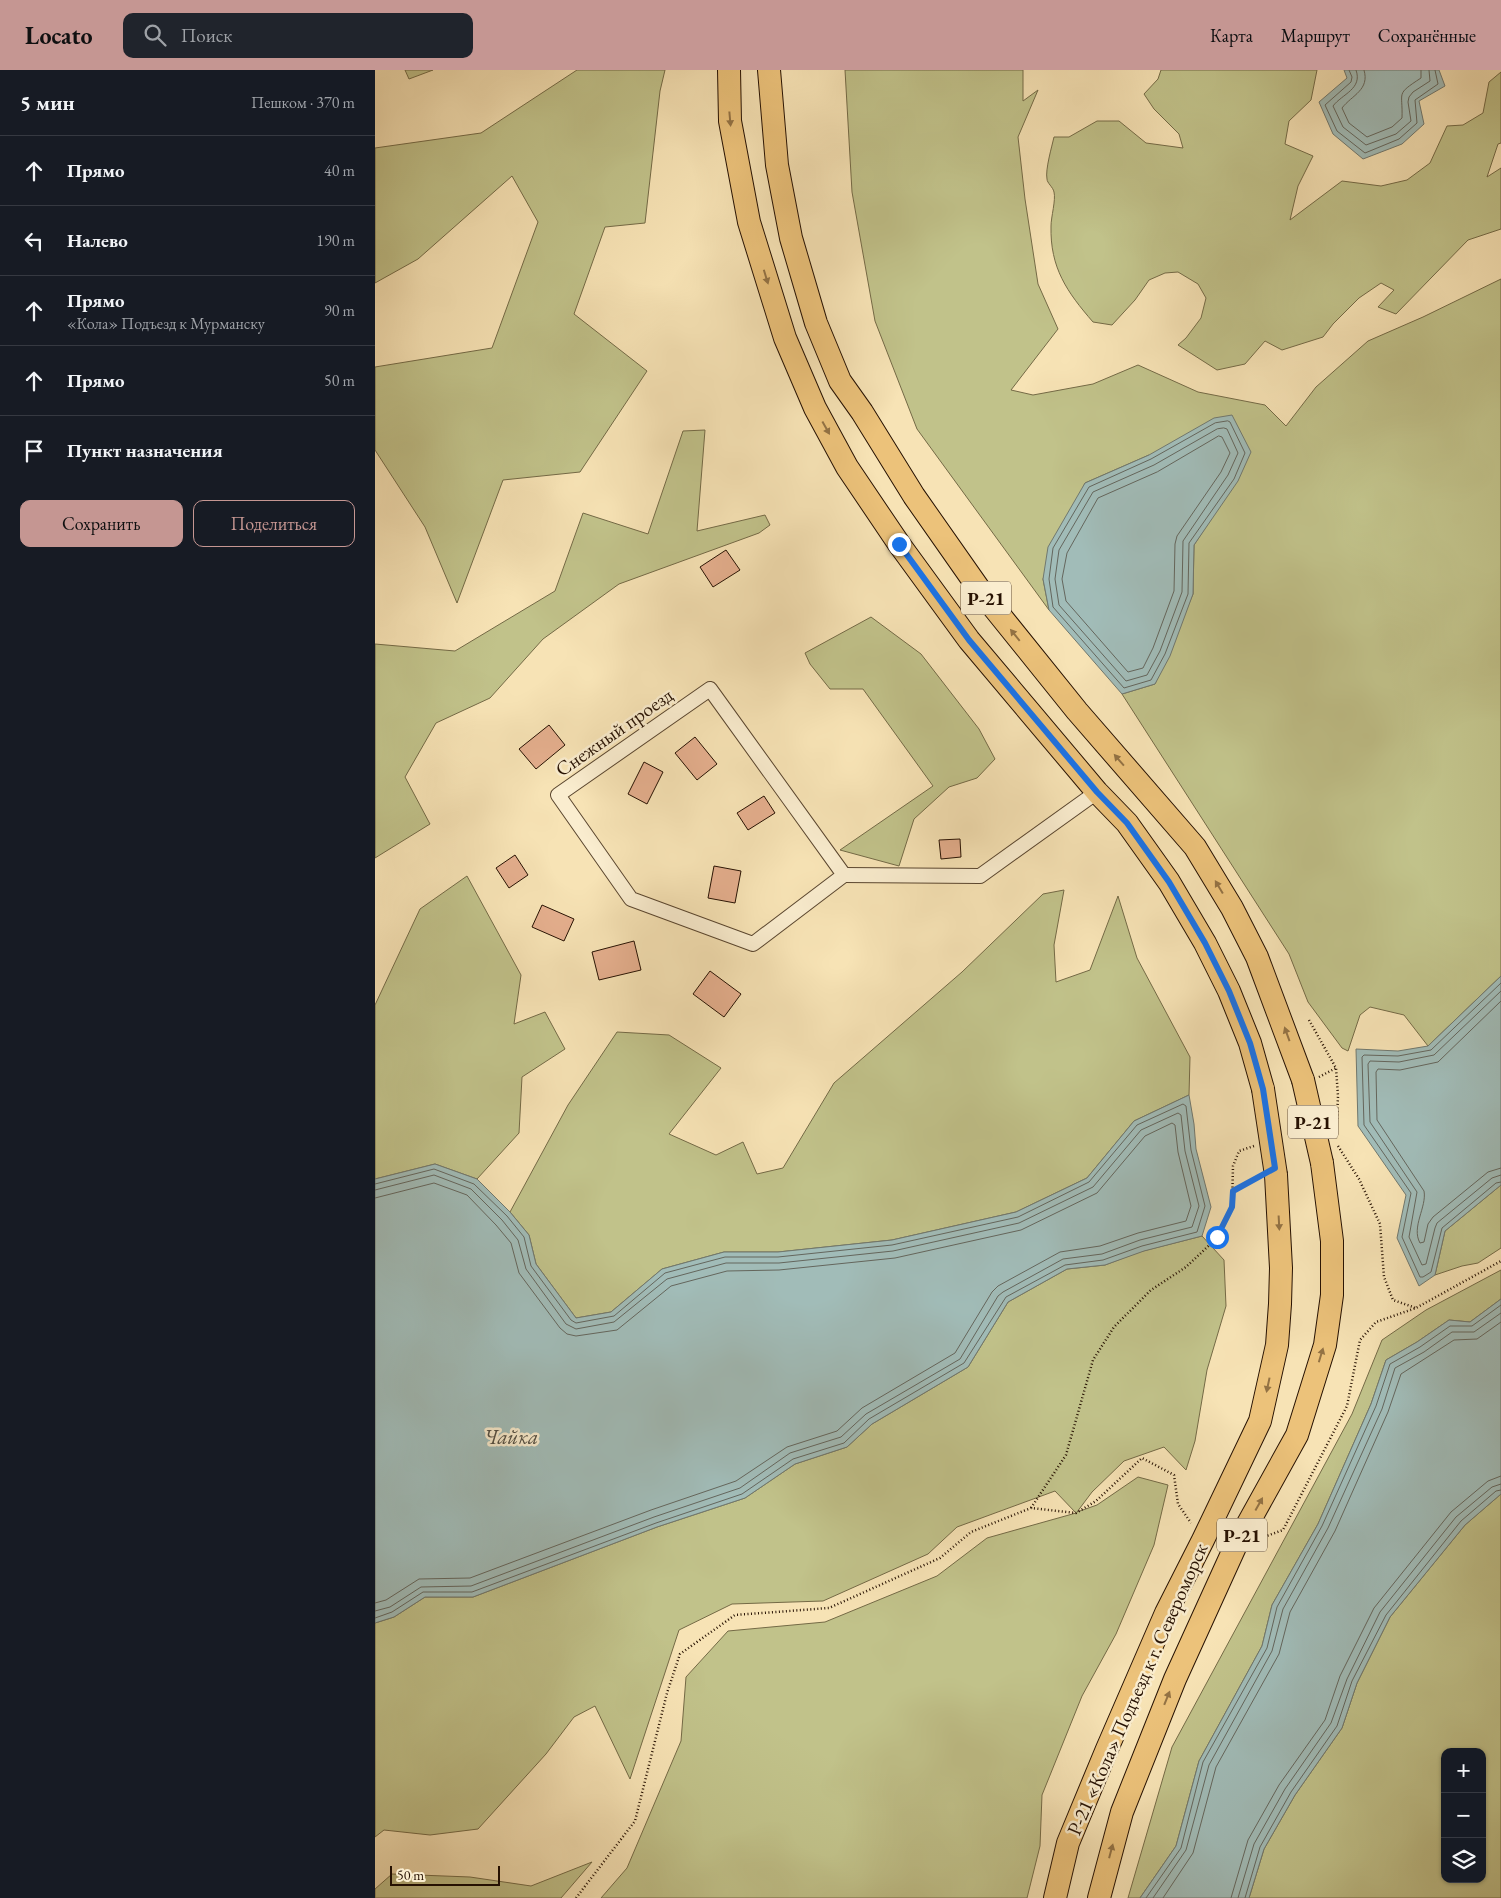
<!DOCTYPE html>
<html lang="ru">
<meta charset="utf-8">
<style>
body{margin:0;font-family:"EB Garamond",serif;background:#20242c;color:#f1f3f6}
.controls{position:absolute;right:15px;bottom:15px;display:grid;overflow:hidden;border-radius:10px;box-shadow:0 1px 4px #0004}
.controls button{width:45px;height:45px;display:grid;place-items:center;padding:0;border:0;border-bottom:1px solid #363941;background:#171b24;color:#f1f3f6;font:25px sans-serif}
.scale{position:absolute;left:15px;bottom:12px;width:110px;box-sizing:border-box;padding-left:5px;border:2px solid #261102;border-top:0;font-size:14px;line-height:18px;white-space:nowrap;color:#261102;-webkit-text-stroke:4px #faedcf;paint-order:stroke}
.stop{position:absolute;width:15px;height:15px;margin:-11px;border:4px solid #1a73e8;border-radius:50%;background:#fff}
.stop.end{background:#1a73e8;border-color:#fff;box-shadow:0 1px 5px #0008}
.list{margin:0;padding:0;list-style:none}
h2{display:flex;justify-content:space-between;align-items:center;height:65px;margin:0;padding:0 20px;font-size:21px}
h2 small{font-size:16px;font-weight:400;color:#9ea1a6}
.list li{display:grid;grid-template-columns:32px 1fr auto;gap:15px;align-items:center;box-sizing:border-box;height:70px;padding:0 20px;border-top:1px solid #363941}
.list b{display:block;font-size:19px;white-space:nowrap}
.list p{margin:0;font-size:16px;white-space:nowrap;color:#9ea1a6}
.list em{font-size:16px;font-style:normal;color:#9ea1a6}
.actions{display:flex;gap:10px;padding:15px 20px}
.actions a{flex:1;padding:11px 0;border:1px solid #c59692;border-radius:10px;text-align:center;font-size:18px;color:#c59692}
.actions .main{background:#c59692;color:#111}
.icon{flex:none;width:28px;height:28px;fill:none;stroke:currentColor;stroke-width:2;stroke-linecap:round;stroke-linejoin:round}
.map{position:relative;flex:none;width:1126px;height:1828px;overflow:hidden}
header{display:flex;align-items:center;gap:30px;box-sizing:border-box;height:70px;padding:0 25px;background:#c59692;color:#111}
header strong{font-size:24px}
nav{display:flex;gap:28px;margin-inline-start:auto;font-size:18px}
.search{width:350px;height:45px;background:#20242c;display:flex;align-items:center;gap:12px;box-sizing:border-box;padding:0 18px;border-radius:10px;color:#9ea1a6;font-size:19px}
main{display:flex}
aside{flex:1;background:#171b24}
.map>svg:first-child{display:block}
.green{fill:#c1c28a;stroke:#746a46;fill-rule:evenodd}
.water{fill:#a1bcb8;stroke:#70786f}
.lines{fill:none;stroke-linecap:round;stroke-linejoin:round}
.shore{stroke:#64665d;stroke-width:1}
.building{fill:#e5af8e;stroke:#261102}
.street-casing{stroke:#5a462f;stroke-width:16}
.primary-casing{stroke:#261102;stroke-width:24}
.path{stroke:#261102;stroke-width:2.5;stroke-dasharray:1 2.5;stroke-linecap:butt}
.street{stroke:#faedcf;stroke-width:14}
.primary{stroke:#ecc27a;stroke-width:22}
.primary-bridge-casing{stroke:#261102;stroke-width:24;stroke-linecap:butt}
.primary-bridge{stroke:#ecc27a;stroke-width:22}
.oneway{fill:#937244}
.route{stroke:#1a73e8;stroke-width:6}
.labels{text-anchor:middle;stroke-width:5;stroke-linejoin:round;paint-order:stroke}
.shield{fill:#faedcf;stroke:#665340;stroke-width:1}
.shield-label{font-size:19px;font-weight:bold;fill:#261102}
.street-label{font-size:20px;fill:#261102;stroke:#faedcf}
.water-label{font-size:21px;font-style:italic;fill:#514d42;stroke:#faedcf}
</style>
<header>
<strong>Locato</strong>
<div class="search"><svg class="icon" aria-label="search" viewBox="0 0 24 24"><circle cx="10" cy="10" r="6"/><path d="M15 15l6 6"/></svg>Поиск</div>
<nav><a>Карта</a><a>Маршрут</a><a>Сохранённые</a></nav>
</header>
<main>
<aside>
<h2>5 мин<small>Пешком · 370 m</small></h2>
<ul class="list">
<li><svg class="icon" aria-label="ahead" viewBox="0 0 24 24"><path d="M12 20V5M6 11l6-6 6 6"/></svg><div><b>Прямо</b></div><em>40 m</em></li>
<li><svg class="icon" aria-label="left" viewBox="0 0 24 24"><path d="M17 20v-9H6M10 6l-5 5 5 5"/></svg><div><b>Налево</b></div><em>190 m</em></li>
<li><svg class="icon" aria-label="ahead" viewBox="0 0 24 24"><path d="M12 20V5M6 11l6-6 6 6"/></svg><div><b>Прямо</b><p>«Кола» Подъезд к Мурманску</p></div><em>90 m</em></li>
<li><svg class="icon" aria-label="ahead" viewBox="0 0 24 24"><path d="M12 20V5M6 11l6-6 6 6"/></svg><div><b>Прямо</b></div><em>50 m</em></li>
<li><svg class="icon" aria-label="arrive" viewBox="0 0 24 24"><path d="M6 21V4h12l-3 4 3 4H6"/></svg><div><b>Пункт назначения</b></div></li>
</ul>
<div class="actions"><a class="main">Сохранить</a><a>Поделиться</a></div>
</aside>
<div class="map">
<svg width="1126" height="1828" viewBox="0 0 1126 1828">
<rect width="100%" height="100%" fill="#f7e3b5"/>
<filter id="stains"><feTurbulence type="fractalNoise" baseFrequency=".004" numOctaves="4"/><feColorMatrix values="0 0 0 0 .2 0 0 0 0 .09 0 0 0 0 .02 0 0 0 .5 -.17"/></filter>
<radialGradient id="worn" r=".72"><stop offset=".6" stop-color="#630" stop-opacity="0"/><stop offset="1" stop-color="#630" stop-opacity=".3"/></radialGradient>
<!-- green -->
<g class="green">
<polygon points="30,0 58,0 34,9"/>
<polygon points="202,0 290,0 285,21 270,153 230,157 199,244 272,301 205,402 128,410 82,533 50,457 0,380 0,297 117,278 163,152 137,106 43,189 0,213 0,78 106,63"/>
<polygon points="470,0 648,0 648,31 663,20 643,67 650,129 663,214 683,259 636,320 658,325 718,314 763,295 823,322 890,335 911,356 941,317 993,271 1048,247 1126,209 1126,906 1053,976 1029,945 995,937 985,945 973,981 967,978 933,932 914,884 747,624 780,614 818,524 819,475 836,449 774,385 710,413 668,509 674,540 542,359 500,251 477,122"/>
<path d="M786,0H942L936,30L914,51L910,74L938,86L923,116L915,150L967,111L1006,116L1032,110L1055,93L1072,56L1088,55L1108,43L1114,12L1126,2V73L1123,74L1112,107L1126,98V159L1093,170L1021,244L1003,237L1019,220L1006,213L984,228L958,254L948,267L907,280L890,271L870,294L842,300L803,275L811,268L826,248L831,228L823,214L803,202L790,203L774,210L760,230L737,255L718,252C692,222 675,198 676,156C676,147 681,130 679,122C678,117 672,113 672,109C670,100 677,76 679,67H694L722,51H744L771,73L808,78L804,64L779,39L769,24L783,9Z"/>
<polygon points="330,360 322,461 390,445 395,455 384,463 244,514 168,569 115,628 61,653 30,707 55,754 0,788 0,574 80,581 180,521 208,443 273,464 308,361"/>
<polygon points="496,547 546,584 604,659 620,689 602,708 574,717 539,749 524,796 465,780 558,716 488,619 455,619 435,594 430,583"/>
<polygon points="92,806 146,905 139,954 170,942 190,979 147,1007 144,1063 102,1109 60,1094 0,1109 0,935 45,839"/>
<polygon points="689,820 679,875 681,912 715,900 743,826 762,888 815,987 814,1025 759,1051 712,1108 641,1142 517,1170 403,1182 349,1182 287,1199 236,1242 201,1248 161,1194 154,1165 135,1142 193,1035 242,962 294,965 346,998 294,1064 341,1085 368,1072 382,1104 408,1098 459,1013 587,902 668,824"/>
<polygon points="1126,1115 1126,1178 1103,1193 1087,1196 1060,1205 1070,1161"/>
<polygon points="827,1166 849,1190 851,1236 832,1300 820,1371 811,1400 789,1377 749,1391 717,1422 702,1442 722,1435 763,1407 793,1415 779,1475 741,1564 707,1626 667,1725 665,1776 652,1828 226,1828 252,1798 306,1671 311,1607 353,1561 450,1552 562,1506 612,1468 701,1443 680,1421 582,1457 553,1484 448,1531 357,1534 304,1560 255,1709 220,1636 199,1647 171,1684 103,1759 55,1765 9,1760 0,1767 0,1553 19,1547 50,1527 98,1527 282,1457 370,1428 420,1394 472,1377 497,1354 593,1297 633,1232 692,1199 730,1195 764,1182"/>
<polygon points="1126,1200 1126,1229 1095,1252 1074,1250 1042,1272 1011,1290 996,1334 943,1454 897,1535 887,1576 824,1691 801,1776 765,1828 753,1828 797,1677 977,1344 1007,1270 1051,1240"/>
<path d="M1126,1424V1828H874L889,1779L920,1725L967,1658L982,1613L1015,1547L1090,1455ZM1070,1682H1107V1809H1070Z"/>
<polygon points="217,1792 186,1828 0,1828 0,1819 17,1804 95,1807 156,1816"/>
</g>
<!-- water -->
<g class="water">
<polygon points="969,0 1064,0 1070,16 1044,31 1049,54 1027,74 988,89 958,64 944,32 972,8"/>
<polygon points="857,345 876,382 863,411 819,475 818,524 795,586 780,614 747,624 674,540 668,509 673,477 710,413 774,385 839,348"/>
<polygon points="1126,906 1126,1115 1070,1161 1060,1205 1044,1216 1022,1168 1031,1125 983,1056 981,979 1023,981 1053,976"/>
<polygon points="814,1025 819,1054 821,1079 836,1137 827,1166 769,1181 730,1195 692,1199 633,1232 593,1297 497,1354 472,1377 420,1394 370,1428 282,1457 98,1527 50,1527 19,1547 0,1553 0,1109 60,1094 102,1109 135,1142 154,1165 161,1194 201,1248 236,1242 287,1199 349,1182 403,1182 517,1170 641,1142 712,1108 759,1051"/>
<polygon points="1126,1229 1126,1424 1090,1455 1015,1547 982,1613 967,1658 920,1725 889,1779 874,1828 765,1828 801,1776 824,1691 887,1576 897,1535 943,1454 996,1334 1011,1290 1042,1272 1074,1250 1095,1252"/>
</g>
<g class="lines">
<!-- shore -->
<g class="shore">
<polyline points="974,0 977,7 976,12 950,35 962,61 990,83 1024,69 1042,53 1040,30 1063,14 1060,0"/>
<path d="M981,0C988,19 967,24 958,36L968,57L991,75L1021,64L1036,51L1033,32L1034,27L1038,22L1055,11L1054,0"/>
<path d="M989,0C995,20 977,25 967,38L974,53L992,67L1017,57L1027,48C1028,21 1020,25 1046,8V0"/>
<polygon points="853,351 855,352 870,383 859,409 814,473 813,524 790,584 776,610 749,618 678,537 674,509 678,478 714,417 776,389 840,353"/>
<polygon points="849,358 852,359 863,383 853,405 808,471 807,522 785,581 772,605 751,611 684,535 680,509 684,480 718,422 779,395 842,359"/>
<polygon points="844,366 847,367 855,383 846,402 802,466 800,474 799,521 778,578 768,598 753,602 691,531 687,509 692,483 723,428 782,402"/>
<polyline points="1126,913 1056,980 1023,986 989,985 987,987 989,1055 1036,1123 1027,1167 1045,1207 1048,1207 1056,1202 1067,1158 1121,1113 1126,1112"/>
<polyline points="1126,921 1059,985 1024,992 995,991 993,994 995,1052 1042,1122 1034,1167 1047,1195 1051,1194 1060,1158 1062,1153 1117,1108 1126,1105"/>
<path d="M1126,931L1063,992L1025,1000L1003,999L1001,1002L1002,1050L1049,1121C1052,1137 1036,1157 1045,1173L1049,1172L1053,1154L1058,1147L1113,1102L1126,1098"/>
<polyline points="0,1114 59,1099 99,1114 132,1146 149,1167 156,1196 196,1250 201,1253 239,1246 290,1203 350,1187 403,1187 517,1175 643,1147 714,1112 762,1055 808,1034 811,1036 816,1080 830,1136 822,1162 767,1176 728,1190 690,1195 631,1227 589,1293 494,1349 469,1373 418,1389 367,1424 281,1453 97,1522 48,1522 17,1542 0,1548"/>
<polyline points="0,1120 59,1105 96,1119 127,1150 143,1170 151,1199 191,1254 201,1259 239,1252 292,1209 351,1193 404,1193 518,1181 644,1153 718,1117 766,1060 803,1043 806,1045 810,1081 824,1136 817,1157 765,1170 727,1184 688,1189 628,1222 623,1226 585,1289 491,1344 466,1367 415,1383 365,1418 279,1447 96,1516 46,1517 15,1537 0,1541"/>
<polyline points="0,1128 59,1113 92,1125 121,1155 136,1173 144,1203 185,1258 192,1264 201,1266 242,1260 296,1216 352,1201 404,1200 520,1188 646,1160 722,1123 770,1066 797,1053 800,1055 803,1082 816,1136 811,1151 763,1163 725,1176 685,1182 623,1216 617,1222 580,1283 487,1338 462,1361 412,1377 361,1411 276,1440 95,1508 44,1509 11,1530 0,1533"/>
<polyline points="771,1828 806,1778 828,1692 892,1578 902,1537 947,1456 1001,1336 1015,1294 1045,1277 1075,1256 1097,1256 1126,1235"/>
<polyline points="778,1828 811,1780 834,1695 897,1581 908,1539 953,1458 1007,1339 1020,1298 1049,1282 1077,1262 1099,1262 1126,1243"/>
<polyline points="788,1828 818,1783 841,1697 904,1584 915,1542 960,1461 1013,1342 1026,1304 1079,1270 1102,1269 1126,1252"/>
<polyline points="856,1828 873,1770 904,1715 950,1650 965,1606 999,1538 1076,1442 1113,1411 1126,1406"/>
<polyline points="863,1828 879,1774 910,1719 956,1653 972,1609 1005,1542 1081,1447 1117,1417 1126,1414"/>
<polyline points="870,1828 885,1777 916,1722 962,1656 977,1611 1011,1545 1086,1451 1121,1421 1126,1420"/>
</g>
</g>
<!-- building -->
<g class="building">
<polygon points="351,480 365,500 338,517 325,497"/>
<polygon points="174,655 190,675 161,699 144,679"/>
<polygon points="320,667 342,694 322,710 300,683"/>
<polygon points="269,692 288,702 272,734 253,724"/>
<polygon points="389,726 400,743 373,760 362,743"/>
<polygon points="585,769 586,787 566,789 564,770"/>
<polygon points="140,785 153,805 134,818 121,798"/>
<polygon points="339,796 366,801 360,833 333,828"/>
<polygon points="167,835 199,849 189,871 157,857"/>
<polygon points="259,871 266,900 224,910 217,882"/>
<polygon points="335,901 366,924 349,947 318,924"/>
</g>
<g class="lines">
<!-- street casing -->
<g class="street-casing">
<g id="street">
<polygon points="335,619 469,805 378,874 256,829 183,725"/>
<polyline points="469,805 605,806 722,722"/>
</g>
</g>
<!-- primary casing -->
<g class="primary-casing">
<g id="primary">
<polyline points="354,0 355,51 374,152 410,268 440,338 472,397 524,474 594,570 722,722 752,753 794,812 830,873 854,921 875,973 888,1019"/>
<polyline points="394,0 402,95 416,168 441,253 465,311 487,342 539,426 607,523 702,641 820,777 857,838 882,887 928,1010"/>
<polyline points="680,1828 693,1773 732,1679 791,1543 828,1470 885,1351 902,1275 905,1234 906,1198 901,1105"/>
<polyline points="724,1828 747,1742 800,1609 860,1477 922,1365 950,1275 957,1225 957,1171 947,1093"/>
</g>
</g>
<!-- path -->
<g class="path">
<polyline points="934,950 961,998 963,1026 961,1069"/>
<polyline points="944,1007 961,998"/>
<polyline points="963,1076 984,1109 1005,1154 1009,1207 1018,1230 1041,1238"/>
<polyline points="857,1121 883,1108"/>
<polyline points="656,1438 691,1385 718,1290 739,1257 776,1220 811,1197 843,1167 857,1137 858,1096 864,1081 879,1076"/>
<polyline points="886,1468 908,1460 972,1336 985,1270 1001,1252 1041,1238 1126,1191"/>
<polyline points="201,1828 260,1751 292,1623 305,1584 360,1545 454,1538 565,1488 596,1462 656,1438 701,1443 721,1431 767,1388 799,1405 803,1434 816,1453"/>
</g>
<!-- street -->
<use href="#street" class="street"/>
<!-- primary -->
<use href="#primary" class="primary"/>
<!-- primary-bridge casing -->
<g class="primary-bridge-casing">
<g id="primary-bridge">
<polyline points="928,1010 947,1093"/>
<polyline points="888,1019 901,1105"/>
</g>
</g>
<!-- primary-bridge -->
<use href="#primary-bridge" class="primary-bridge"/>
</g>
<!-- one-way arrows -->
<defs><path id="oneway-solid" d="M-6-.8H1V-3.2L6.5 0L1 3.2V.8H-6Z" transform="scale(1.25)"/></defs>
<g class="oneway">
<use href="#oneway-solid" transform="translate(355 49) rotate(85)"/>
<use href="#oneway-solid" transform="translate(391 207) rotate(73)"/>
<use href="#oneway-solid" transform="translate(451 358) rotate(61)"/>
<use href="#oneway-solid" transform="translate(640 565) rotate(-129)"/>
<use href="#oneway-solid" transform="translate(744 690) rotate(-131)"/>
<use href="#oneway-solid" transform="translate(844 817) rotate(-121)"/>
<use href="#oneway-solid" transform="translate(912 964) rotate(-110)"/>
<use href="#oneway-solid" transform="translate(904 1153) rotate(87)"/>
<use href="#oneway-solid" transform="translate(946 1285) rotate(-73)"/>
<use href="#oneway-solid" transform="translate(893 1315) rotate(102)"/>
<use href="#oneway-solid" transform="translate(884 1434) rotate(-61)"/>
<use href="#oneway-solid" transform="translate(792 1628) rotate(-68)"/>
<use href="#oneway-solid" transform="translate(736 1781) rotate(-75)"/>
</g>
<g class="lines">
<!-- route -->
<polyline class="route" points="524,474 594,570 722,722 752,753 794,812 830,873 854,921 875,973 888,1019 900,1098 858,1121 857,1137 842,1167"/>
</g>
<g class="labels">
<!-- shield labels -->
<g class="shield">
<rect x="586" y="511.5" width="50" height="33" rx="4"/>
<rect x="913" y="1035.5" width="50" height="33" rx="4"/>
<rect x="842" y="1448.5" width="50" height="33" rx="4"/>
</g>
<g class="shield-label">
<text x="611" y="535">Р-21</text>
<text x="938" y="1059">Р-21</text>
<text x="867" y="1472">Р-21</text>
</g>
<!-- street labels -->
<g class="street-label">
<text transform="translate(239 662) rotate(-35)" y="7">Снежный проезд</text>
<text transform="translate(762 1619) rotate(-66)" y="7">Р-21 «Кола» Подъезд к г. Североморск</text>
</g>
<!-- water labels -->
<g class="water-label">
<text x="136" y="1374">Чайка</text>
</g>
</g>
<rect width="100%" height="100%" filter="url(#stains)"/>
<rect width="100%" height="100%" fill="url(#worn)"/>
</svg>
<div class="controls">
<button>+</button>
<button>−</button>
<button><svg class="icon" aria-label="layers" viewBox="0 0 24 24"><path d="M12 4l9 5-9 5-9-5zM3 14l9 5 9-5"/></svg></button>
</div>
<div class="scale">50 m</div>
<div class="stop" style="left:842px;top:1167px"></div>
<div class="stop end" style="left:524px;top:474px"></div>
</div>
</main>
